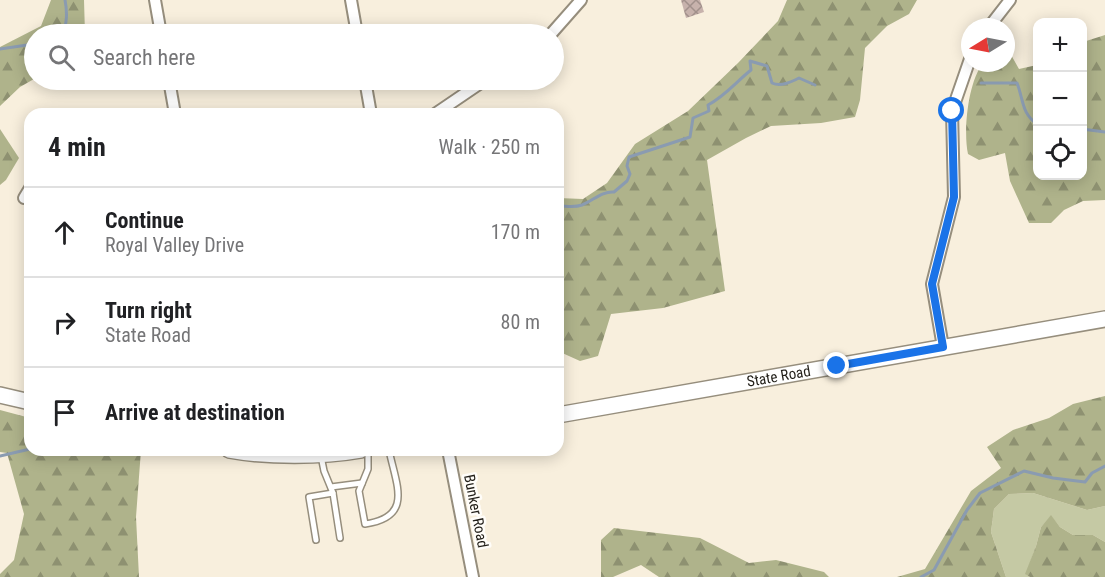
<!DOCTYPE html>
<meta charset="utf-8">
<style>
body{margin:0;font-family:"Roboto Condensed",sans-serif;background:#f6f6f6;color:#202124}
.controls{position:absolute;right:18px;top:18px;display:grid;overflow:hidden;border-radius:12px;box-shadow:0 3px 15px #0003}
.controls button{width:54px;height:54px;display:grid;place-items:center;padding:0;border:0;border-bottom:2px solid #e0e0e0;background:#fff;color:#202124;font:30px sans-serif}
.compass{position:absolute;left:961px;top:18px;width:54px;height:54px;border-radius:50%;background:#fff;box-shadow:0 3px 15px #0003;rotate:260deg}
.stop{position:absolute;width:18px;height:18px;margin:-14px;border:4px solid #1a73e8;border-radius:50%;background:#fff}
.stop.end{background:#1a73e8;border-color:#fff;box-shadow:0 2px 6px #0008}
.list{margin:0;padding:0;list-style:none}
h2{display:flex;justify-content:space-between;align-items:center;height:78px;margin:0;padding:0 24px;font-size:26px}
h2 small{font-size:20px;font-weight:400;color:#757577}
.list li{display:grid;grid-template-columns:39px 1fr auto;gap:18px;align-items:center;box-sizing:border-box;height:90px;padding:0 24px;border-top:2px solid #e0e0e0}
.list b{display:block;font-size:22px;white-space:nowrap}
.list p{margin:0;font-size:20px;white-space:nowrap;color:#757577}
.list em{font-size:20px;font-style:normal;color:#757577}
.icon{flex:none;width:33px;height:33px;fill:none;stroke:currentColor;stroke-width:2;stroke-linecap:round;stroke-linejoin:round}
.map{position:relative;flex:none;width:1105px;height:577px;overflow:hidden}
.search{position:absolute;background:#fff;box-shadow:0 3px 15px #0003;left:24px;top:24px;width:540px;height:66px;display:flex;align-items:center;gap:15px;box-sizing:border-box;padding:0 21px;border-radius:33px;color:#757577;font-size:22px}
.panel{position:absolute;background:#fff;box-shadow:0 3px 15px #0003;left:24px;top:108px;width:540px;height:348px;border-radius:18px}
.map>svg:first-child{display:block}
.green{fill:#c5c9a4}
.forest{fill:url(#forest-firs)}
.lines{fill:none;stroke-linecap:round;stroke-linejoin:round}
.stream{stroke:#8a9bb1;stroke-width:3}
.building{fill:url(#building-cross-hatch)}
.service-casing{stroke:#968e7d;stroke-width:8}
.minor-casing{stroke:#968e7d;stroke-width:14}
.secondary-casing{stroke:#968e7d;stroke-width:18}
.service{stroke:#fff;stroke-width:5}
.minor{stroke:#fff;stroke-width:10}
.secondary{stroke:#fff;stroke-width:15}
.route{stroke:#1a73e8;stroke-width:8}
.labels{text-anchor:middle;stroke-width:5;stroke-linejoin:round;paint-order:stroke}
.street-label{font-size:15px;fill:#211e18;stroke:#fffdf9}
</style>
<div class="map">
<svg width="1105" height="577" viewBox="0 0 1105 577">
<defs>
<pattern id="forest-firs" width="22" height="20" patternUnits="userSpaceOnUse" patternTransform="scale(1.5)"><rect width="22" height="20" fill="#afb38b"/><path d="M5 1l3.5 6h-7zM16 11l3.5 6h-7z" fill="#8e9171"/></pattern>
<pattern id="building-cross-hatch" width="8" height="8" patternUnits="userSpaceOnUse" patternTransform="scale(1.5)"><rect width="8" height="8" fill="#c7b2ac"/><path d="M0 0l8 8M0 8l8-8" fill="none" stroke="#a1908b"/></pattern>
</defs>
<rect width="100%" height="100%" fill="#f8efdd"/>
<!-- green -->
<polygon class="green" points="1033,493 1087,510 1105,506 1105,542 1093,535 1073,535 1060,527 1051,516 1041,527 1036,546 1026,574 1030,577 1006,577 991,532 994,509 1009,494"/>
<!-- forest -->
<g class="forest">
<polygon points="51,0 84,0 85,34 34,34 34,79 20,87 0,106 0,47 41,26"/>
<polygon points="787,0 917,0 909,14 887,26 865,48 860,100 855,117 821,123 771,126 746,138 707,160 725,291 663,308 611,314 598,356 580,361 560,352 558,349 558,198 583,199 607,183 635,144 688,111 738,63 778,21"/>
<path d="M1105,35V200L1083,201L1064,210L1051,223H1029L1010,181L1005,153L979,160L968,154C963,131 968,82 983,63H1006V46L1019,69L1037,65L1038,176H1082L1083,42Z"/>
<polygon points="0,129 19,158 6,180 0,185"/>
<polygon points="1105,396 1105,506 1087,510 1033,493 1009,494 994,509 991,532 1006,577 897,577 925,569 971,491 1001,468 987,447 1013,430 1049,418 1073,404"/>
<polygon points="0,410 30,418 30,450 141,450 136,517 139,577 0,577 0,574 14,560 24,514 7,453 0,452"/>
<polygon points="1051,515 1060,527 1073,535 1093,535 1105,542 1105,577 1030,577 1025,574 1036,546 1041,527"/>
<polygon points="614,528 700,538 749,563 776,560 824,572 829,577 659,577 641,565 613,577 601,577 601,540"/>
</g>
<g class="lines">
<!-- stream -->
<g class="stream">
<path d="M61,34C68,26 67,10 65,0"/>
<polyline points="0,49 34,44"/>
<path d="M981,83H1017C1024,101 1021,113 1038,125"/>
<polyline points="1082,129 1105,132"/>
<path d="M558,206C567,206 574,208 582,205C594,200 602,191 614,192L627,181L630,174L627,166L629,157L690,137L693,118L709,111L708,105C725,96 736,82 751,70L750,61L767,66L772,83C781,87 791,82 799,78L815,85"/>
<polyline points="0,456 30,449"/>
<polyline points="921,577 934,570 967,510 980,493 1024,471 1053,478 1085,482 1092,473 1105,466"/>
</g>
</g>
<!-- building -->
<polygon class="building" points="681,0 700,0 704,12 686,18"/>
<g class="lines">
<!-- service casing -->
<g class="service-casing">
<g id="service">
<path d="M368,450V469L359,491L365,524C414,517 396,485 389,450"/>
<polyline points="321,456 324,471 333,493 340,538"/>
<polyline points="331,487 362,483"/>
<polyline points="316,540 309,497 333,493"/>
</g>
</g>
<!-- minor casing -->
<g class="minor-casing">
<g id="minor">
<polyline points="155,0 161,34"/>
<polyline points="351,0 357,34"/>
<polyline points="989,27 1010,0"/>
<polyline points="551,34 581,0"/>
<polyline points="169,80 175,114"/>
<polyline points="365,80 371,114"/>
<polyline points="435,114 485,80"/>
<polyline points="24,198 30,188"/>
<polyline points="943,347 932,284 954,197 952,111 970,59"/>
<polyline points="448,450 473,577"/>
</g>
</g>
<!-- secondary casing -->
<g class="secondary-casing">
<g id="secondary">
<polyline points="0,395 30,402"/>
<path id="s1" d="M558,415L1105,319"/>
<path d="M229,450C267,457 322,457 361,450"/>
</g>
</g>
<!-- service -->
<use href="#service" class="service"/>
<!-- minor -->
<use href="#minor" class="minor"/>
<!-- secondary -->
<use href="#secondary" class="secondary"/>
</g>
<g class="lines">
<!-- route -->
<polyline class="route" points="837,366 943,347 932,284 954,197 952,111"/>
</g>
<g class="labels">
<!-- street labels -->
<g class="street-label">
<text dy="5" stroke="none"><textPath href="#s1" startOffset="224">State Road</textPath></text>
<text transform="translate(476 511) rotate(79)" y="5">Bunker Road</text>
</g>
</g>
</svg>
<div class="controls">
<button>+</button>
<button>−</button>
<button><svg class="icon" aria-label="locate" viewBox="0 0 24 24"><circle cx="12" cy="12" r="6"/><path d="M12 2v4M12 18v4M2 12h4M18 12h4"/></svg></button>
</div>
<svg class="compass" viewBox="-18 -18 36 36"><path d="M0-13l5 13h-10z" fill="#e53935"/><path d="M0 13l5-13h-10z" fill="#757577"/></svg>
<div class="stop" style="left:952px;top:111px"></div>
<div class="stop end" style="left:837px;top:366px"></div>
<div class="search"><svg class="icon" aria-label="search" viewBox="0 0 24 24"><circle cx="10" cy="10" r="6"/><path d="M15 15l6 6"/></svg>Search here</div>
<section class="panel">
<h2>4 min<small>Walk · 250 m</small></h2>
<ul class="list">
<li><svg class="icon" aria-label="ahead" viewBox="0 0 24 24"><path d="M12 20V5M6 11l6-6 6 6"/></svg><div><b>Continue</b><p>Royal Valley Drive</p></div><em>170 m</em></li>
<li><svg class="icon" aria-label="right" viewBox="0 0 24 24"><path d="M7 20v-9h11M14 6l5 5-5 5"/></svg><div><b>Turn right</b><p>State Road</p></div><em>80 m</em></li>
<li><svg class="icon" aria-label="arrive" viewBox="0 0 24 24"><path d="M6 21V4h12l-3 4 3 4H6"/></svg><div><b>Arrive at destination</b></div></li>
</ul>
</section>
</div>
